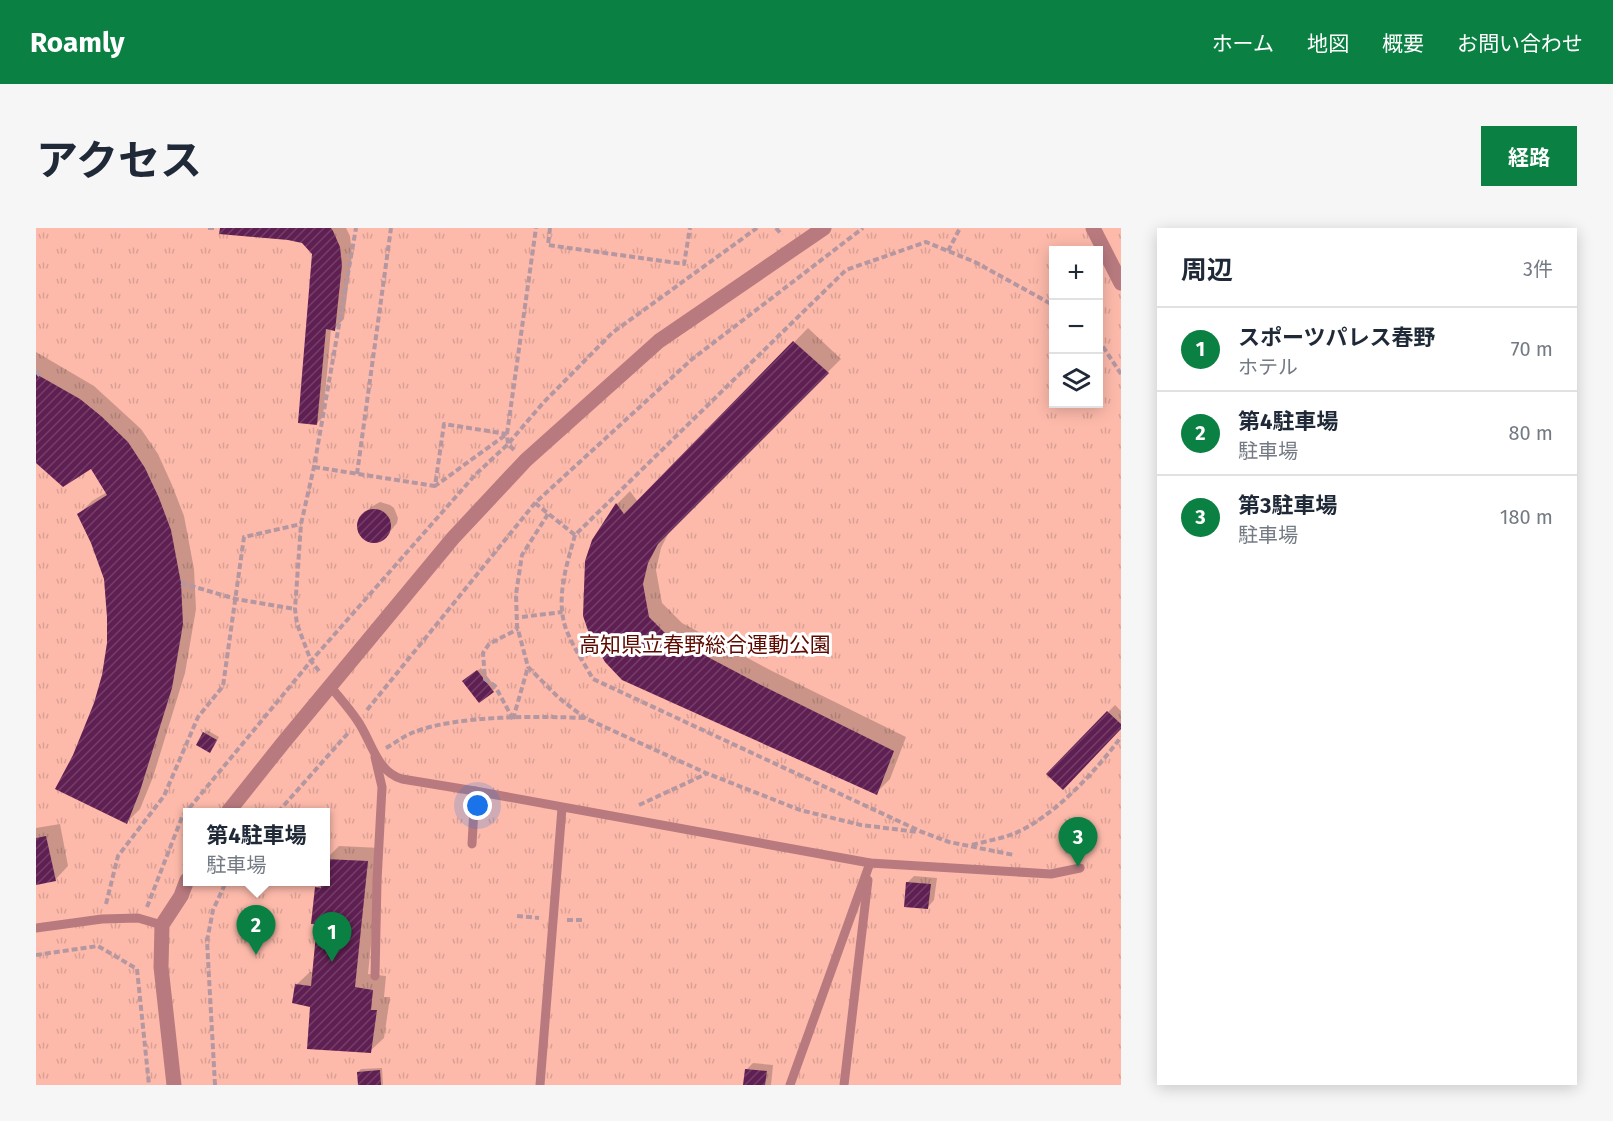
<!DOCTYPE html>
<html lang="ja">
<meta charset="utf-8">
<style>
body{margin:0;font-family:"Fira Sans","Noto Sans JP",sans-serif;background:#f6f6f7;color:#1f2937}
.controls{position:absolute;right:18px;top:18px;display:grid;overflow:hidden;border-radius:0px;box-shadow:0 3px 15px #0003}
.controls button{width:54px;height:54px;display:grid;place-items:center;padding:0;border:0;border-bottom:2px solid #e0e1e3;background:#fff;color:#1f2937;font:30px sans-serif}
.you{position:absolute;left:442px;top:578px;width:21px;height:21px;margin:-15px;border:4px solid #fff;border-radius:50%;background:#1a73e8;box-shadow:0 0 0 9px #1a73e833}
.badge{display:grid;place-items:center;width:39px;height:39px;border-radius:50%;background:#0b8043;color:#fff;font-size:20px;font-weight:700}
.pin{position:absolute;translate:-50% -50px;filter:drop-shadow(0 2px 3px #0008)}
.pin::after{content:'';position:absolute;top:32px;width:21px;height:18px;background:inherit;clip-path:polygon(0 0,100% 0,50% 100%)}
.popup{position:absolute;left:147px;top:580px;width:147px;height:78px;box-sizing:border-box;display:grid;place-content:center;border-radius:0px;background:#fff;filter:drop-shadow(0 2px 4px #0005);font-size:20px;white-space:nowrap;color:#747a83}
.popup b{font-size:22px;color:#1f2937}
.popup::after{content:'';position:absolute;left:50%;top:100%;margin-left:-12px;border:12px solid transparent;border-top-color:#fff}
.list{margin:0;padding:0;list-style:none}
h2{display:flex;justify-content:space-between;align-items:center;height:78px;margin:0;padding:0 24px;font-size:26px}
h2 small{font-size:20px;font-weight:400;color:#747a83}
.list li{display:grid;grid-template-columns:39px 1fr auto;gap:18px;align-items:center;box-sizing:border-box;height:84px;padding:0 24px;border-top:2px solid #e0e1e3}
.list b{display:block;font-size:22px;white-space:nowrap}
.list p{margin:0;font-size:20px;white-space:nowrap;color:#747a83}
.list em{font-size:20px;font-style:normal;color:#747a83}
.icon{flex:none;width:33px;height:33px;fill:none;stroke:currentColor;stroke-width:2;stroke-linecap:round;stroke-linejoin:round}
.map{position:relative;flex:none;width:1085px;height:857px;overflow:hidden;border-radius:0px}
header{display:flex;align-items:center;gap:36px;box-sizing:border-box;height:84px;padding:0 30px;background:#0b8043;color:#fff}
header strong{font-size:28px}
nav{display:flex;gap:33px;margin-inline-start:auto;font-size:21px}
.intro{display:flex;align-items:center;justify-content:space-between;box-sizing:border-box;height:144px;padding:0 36px}
h1{margin:0;font-size:42px}
.button{padding:15px 27px;border-radius:0px;background:#0b8043;color:#fff;font-size:21px;font-weight:700}
main{display:flex;gap:36px;padding:0 36px}
aside{flex:1;background:#fff;border-radius:0px;box-shadow:0 3px 15px #0003}
.map>svg:first-child{display:block}
.park{fill:url(#park-tufts);fill-rule:evenodd}
.shadow{fill:#0003}
.building{fill:url(#building-hatch)}
.lines{fill:none;stroke-linecap:round;stroke-linejoin:round}
.path{stroke:#b497a1;stroke-width:4;stroke-dasharray:6 3;stroke-linecap:butt}
.service{stroke:#b87a7f;stroke-width:9}
.minor{stroke:#b87a7f;stroke-width:15}
.tertiary{stroke:#b87a7f;stroke-width:15}
.labels{text-anchor:middle;stroke-width:6;stroke-linejoin:round;paint-order:stroke}
.park-label{font-size:21px;fill:#5c0a00;stroke:#fff}
</style>
<header>
<strong>Roamly</strong>
<nav><a>ホーム</a><a>地図</a><a>概要</a><a>お問い合わせ</a></nav>
</header>
<div class="intro"><h1>アクセス</h1><a class="button">経路</a></div>
<main>
<div class="map">
<svg width="1085" height="857" viewBox="0 0 1085 857">
<defs>
<pattern id="park-tufts" width="24" height="20" patternUnits="userSpaceOnUse" patternTransform="scale(1.5)"><rect width="24" height="20" fill="#fdbaab"/><path d="M3 7l-1-3M5 7V3M7 7l1-3M15 17l-1-3M17 17v-4M19 17l1-3" fill="none" stroke="#d9a093"/></pattern>
<pattern id="building-hatch" width="6" height="6" patternUnits="userSpaceOnUse" patternTransform="scale(1.5)"><rect width="6" height="6" fill="#601f52"/><path d="M-1 1l2-2M0 6l6-6M5 7l2-2" fill="none" stroke="#733e68"/></pattern>
</defs>
<rect width="100%" height="100%" fill="#f9d5e1"/>
<!-- park -->
<path class="park" d="M0,0H1085V857H0ZM1017,22H1062V176H1017ZM151,584H289V654H151Z"/>
<!-- shadow -->
<g class="shadow">
<polygon points="186,0 310,0 314,8 316,26 308,91 298,101 295,101 287,189 281,195 278,26 267,13"/>
<polygon points="772,100 805,131 635,300 625,320 620,342 626,375 646,395 736,443 870,509 854,551 840,565 587,451 557,313 581,276 594,263 602,274"/>
<polygon points="0,124 58,158 105,201 122,226 136,257 148,288 158,341 160,381 149,445 117,549 104,581 91,594 38,528 59,476 67,447 73,416 69,351 57,315 43,286 56,273 71,264 56,239 0,233"/>
<polygon points="344,274 354,277 358,280 362,290 361,295 348,311 337,314 328,310 323,301 322,296 327,286 335,279"/>
<polygon points="445,440 460,460 444,473 431,450"/>
<polygon points="1079,477 1085,483 1085,499 1012,546"/>
<polygon points="171,502 183,509 177,520 162,516"/>
<polygon points="24,596 32,638 19,652 0,656 0,600"/>
<polygon points="303,618 345,620 332,746 350,748 348,769 354,769 348,810 334,823 275,778 260,757 274,744 278,744 283,695 281,660 289,654 289,632"/>
<polygon points="878,648 901,650 898,672 892,679 872,654"/>
<polygon points="717,835 737,837 735,857 709,857 710,842"/>
<polygon points="346,840 347,857 323,857 322,844 325,841"/>
</g>
<!-- building -->
<g class="building">
<polygon points="184,0 295,0 297,3 304,19 306,37 299,103 290,101 281,197 262,195 276,26 266,15 252,12 183,6"/>
<polygon points="757,113 793,145 622,316 612,335 607,356 613,389 632,408 723,456 858,523 841,567 586,452 569,434 555,411 547,388 549,333 556,312 580,275 588,286"/>
<polygon points="0,146 44,171 65,188 92,214 109,240 123,270 135,302 145,355 147,396 136,460 104,563 91,596 19,561 37,527 58,475 66,447 71,415 71,389 68,351 55,315 41,286 71,267 55,241 27,259 0,235"/>
<circle cx="338" cy="298" r="17"/>
<polygon points="441,442 458,464 443,475 426,453"/>
<polygon points="1071,483 1085,496 1085,501 1027,562 1010,546"/>
<polygon points="167,504 181,512 174,525 160,517"/>
<polygon points="10,608 20,653 0,657 0,610"/>
<polygon points="289,631 332,633 319,759 337,762 335,782 341,782 335,825 271,821 274,779 256,775 259,756 275,758 281,696 275,696 279,659 285,660 285,654 289,654"/>
<polygon points="870,654 895,656 892,681 868,679"/>
<polygon points="709,841 731,843 729,857 707,857"/>
<polygon points="344,842 345,857 322,857 321,844"/>
</g>
<g class="lines">
<!-- path -->
<g class="path">
<polyline points="172,0 180,0"/>
<polyline points="514,0 512,17 648,36 654,0"/>
<polyline points="740,0 746,7"/>
<polyline points="912,23 924,0"/>
<polyline points="1062,111 1085,146"/>
<polyline points="0,143 5,149"/>
<polyline points="478,222 472,216 471,206 408,196 399,258 471,206 500,0"/>
<polyline points="278,239 399,258"/>
<polyline points="321,246 355,0"/>
<polyline points="499,275 539,307 810,42 890,14 939,34 1017,77"/>
<polyline points="512,286 486,327 480,366 481,398 492,439 523,470 549,490 670,545 764,582 825,597 882,604"/>
<path d="M539,307C531,336 520,368 529,398C535,416 548,435 557,451L886,604L913,614L978,627"/>
<polyline points="145,355 200,371 259,381"/>
<polyline points="486,389 526,384"/>
<polyline points="283,443 275,433 261,396 259,381 265,296 278,239 320,0"/>
<polyline points="331,482 499,275 655,132 827,0"/>
<polyline points="477,491 459,458 449,451 447,425 453,416 482,401"/>
<polyline points="477,491 492,439"/>
<path d="M350,520C359,515 368,508 378,504C423,487 502,488 549,490"/>
<polyline points="603,577 670,546"/>
<polyline points="242,584 313,504"/>
<path d="M936,617C950,613 964,611 977,606C1017,590 1060,543 1085,509"/>
<polyline points="70,676 82,628 128,568 162,489 187,458 208,309 265,296"/>
<polyline points="111,679 146,589 275,433 439,247 472,216 507,175 576,105 721,0"/>
<polyline points="481,688 503,690"/>
<polyline points="531,692 548,692"/>
<polyline points="0,727 62,718 101,741 113,857"/>
<polyline points="179,857 171,713 177,682 190,654"/>
</g>
<!-- service -->
<g class="service">
<path d="M294,458C303,469 313,480 321,492C335,511 340,544 366,551L439,563L834,635L1015,646L1044,640"/>
<polyline points="436,616 439,563"/>
<polyline points="0,700 66,691 102,690 126,697"/>
<polyline points="339,748 341,653 346,559 339,529"/>
<polyline points="504,857 526,580"/>
<polyline points="754,857 834,635"/>
<polyline points="808,857 832,652"/>
</g>
<!-- minor -->
<polyline class="minor" points="1057,0 1085,55"/>
<!-- tertiary -->
<g class="tertiary">
<polyline points="192,584 247,515 417,310 490,232 623,113 788,0"/>
<polyline points="138,857 125,739 126,697 145,668 151,652"/>
</g>
</g>
<g class="labels">
<!-- park labels -->
<g class="park-label">
<text x="669" y="424">高知県立春野総合運動公園</text>
</g>
</g>
</svg>
<div class="controls">
<button>+</button>
<button>−</button>
<button><svg class="icon" aria-label="layers" viewBox="0 0 24 24"><path d="M12 4l9 5-9 5-9-5zM3 14l9 5 9-5"/></svg></button>
</div>
<div class="you"></div>
<div class="pin badge" style="left:296px;top:734px">1</div>
<div class="pin badge" style="left:220px;top:727px">2</div>
<div class="popup"><b>第4駐車場</b>駐車場</div>
<div class="pin badge" style="left:1042px;top:639px">3</div>
</div>
<aside>
<h2>周辺<small>3件</small></h2>
<ul class="list">
<li><span class="badge">1</span><div><b>スポーツパレス春野</b><p>ホテル</p></div><em>70 m</em></li>
<li><span class="badge">2</span><div><b>第4駐車場</b><p>駐車場</p></div><em>80 m</em></li>
<li><span class="badge">3</span><div><b>第3駐車場</b><p>駐車場</p></div><em>180 m</em></li>
</ul>
</aside>
</main>
